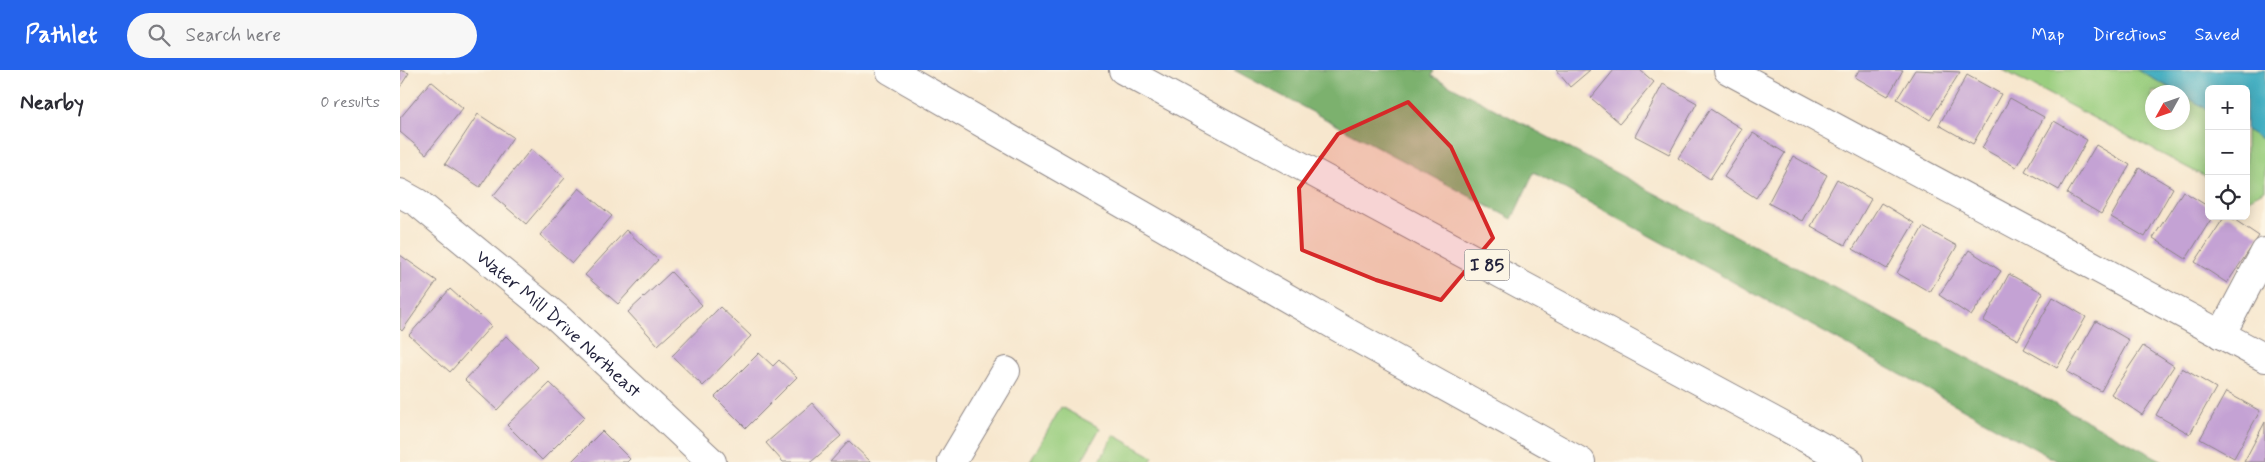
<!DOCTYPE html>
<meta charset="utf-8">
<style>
body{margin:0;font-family:Mynerve,sans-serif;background:#f7f7f7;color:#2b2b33}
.controls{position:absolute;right:15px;top:15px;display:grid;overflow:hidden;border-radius:8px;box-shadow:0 2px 12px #0003}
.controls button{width:45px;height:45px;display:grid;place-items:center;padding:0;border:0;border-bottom:1px solid #e1e1e2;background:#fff;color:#2b2b33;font:25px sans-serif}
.compass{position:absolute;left:1745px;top:15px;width:45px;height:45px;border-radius:50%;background:#fff;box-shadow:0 2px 12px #0003;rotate:230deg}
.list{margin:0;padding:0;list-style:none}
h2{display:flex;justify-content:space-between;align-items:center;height:65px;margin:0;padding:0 20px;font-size:21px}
h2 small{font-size:16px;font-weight:400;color:#7c7c81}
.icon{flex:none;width:28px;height:28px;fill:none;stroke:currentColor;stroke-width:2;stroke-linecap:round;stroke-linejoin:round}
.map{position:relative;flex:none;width:1865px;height:392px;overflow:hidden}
header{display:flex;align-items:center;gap:30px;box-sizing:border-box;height:70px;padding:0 25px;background:#2563eb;color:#fff}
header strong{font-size:24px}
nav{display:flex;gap:28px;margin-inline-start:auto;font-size:18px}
.search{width:350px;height:45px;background:#f7f7f7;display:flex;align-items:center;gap:12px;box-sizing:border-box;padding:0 18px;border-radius:28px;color:#7c7c81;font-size:19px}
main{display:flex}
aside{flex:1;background:#fff}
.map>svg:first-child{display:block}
.green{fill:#9ace7f;stroke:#5e785d}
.forest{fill:#7bb16e;stroke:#4e6a54}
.water{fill:#42aec1;stroke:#32687e}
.building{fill:#c4a2d4}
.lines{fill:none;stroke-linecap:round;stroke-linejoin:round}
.minor-casing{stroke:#8c8484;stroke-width:30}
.highway-casing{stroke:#8c8484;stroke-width:30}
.minor{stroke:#fff;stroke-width:28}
.highway{stroke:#fff;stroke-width:28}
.marked{fill:#d62828;fill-opacity:0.2;stroke:#d62828;stroke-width:4;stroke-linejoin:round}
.labels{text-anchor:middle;stroke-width:5;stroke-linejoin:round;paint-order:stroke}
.shield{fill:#fcf5e5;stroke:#63616e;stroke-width:1}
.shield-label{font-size:18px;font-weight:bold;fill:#22223b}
.street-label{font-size:19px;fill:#22223b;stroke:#fcf5e5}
</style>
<header>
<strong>Pathlet</strong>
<div class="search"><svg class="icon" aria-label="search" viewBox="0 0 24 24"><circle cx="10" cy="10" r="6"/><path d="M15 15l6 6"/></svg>Search here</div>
<nav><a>Map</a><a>Directions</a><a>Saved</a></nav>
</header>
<main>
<aside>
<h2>Nearby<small>0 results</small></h2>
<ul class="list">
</ul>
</aside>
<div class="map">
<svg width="1865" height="392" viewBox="0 0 1865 392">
<rect width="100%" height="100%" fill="#fcf5e5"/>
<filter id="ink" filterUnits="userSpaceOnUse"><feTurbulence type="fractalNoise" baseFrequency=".02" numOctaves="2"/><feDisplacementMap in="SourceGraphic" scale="10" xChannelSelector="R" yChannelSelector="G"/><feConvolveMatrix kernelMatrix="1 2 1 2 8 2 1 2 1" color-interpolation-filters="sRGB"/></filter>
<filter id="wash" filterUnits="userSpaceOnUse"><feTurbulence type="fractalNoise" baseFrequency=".0096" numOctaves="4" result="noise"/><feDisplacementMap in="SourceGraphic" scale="20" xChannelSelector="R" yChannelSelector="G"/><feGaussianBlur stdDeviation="1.12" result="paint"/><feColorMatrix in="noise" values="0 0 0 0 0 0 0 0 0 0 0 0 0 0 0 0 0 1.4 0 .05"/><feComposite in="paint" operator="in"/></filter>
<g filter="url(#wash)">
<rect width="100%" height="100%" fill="#f7e7ce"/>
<!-- green -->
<g class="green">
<polygon points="1603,0 1737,0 1778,22 1752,22 1752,52 1782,52 1783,25 1809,40 1809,109"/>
<polygon points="1846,60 1865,71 1865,120 1848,129 1846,128"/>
<polygon points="661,337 700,358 681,392 630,392"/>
<polygon points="714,365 753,387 750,392 699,392"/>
</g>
<!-- forest -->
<polygon class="forest" points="834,0 1034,0 1032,6 1765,392 1659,392 1134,102 1112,149"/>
<!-- water -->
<polygon class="water" points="1737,0 1865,0 1865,71 1846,60 1846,19 1809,19 1809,40 1783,25 1782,22 1778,22"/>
<g id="blocks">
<!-- building -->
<g class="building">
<polygon points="0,0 9,3 0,17"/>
<polygon points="1156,0 1190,0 1170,17"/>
<polygon points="1214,0 1240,0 1254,12 1220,53 1191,28"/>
<polygon points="1459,0 1503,0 1488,26 1455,7"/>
<polygon points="1515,0 1560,2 1530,50 1497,29"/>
<polygon points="1567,5 1601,24 1573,74 1539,55"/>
<polygon points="31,11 63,38 26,84 0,62 0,48"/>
<polygon points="1263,14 1297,33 1269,84 1235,66"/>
<polygon points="1610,28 1644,47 1616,97 1582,78"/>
<polygon points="1310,39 1342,59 1310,109 1278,88"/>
<polygon points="78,44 113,67 80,117 45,94"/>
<polygon points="1654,51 1687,70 1659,120 1625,101"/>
<polygon points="1353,63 1385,83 1356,128 1324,107"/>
<polygon points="1696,75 1730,95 1701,144 1667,124"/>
<polygon points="131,79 165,108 126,154 93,126"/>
<polygon points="1393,86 1427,105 1402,151 1368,133"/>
<polygon points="1739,98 1773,118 1745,167 1711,147"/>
<polygon points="1437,109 1471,129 1445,175 1411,156"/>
<polygon points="179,118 212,146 172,193 140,165"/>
<polygon points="1783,121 1809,137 1809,146 1813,146 1786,189 1753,168"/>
<polygon points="1481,133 1514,153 1487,199 1453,179"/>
<polygon points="1825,146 1829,146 1859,166 1827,213 1795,192"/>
<polygon points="1523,157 1557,176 1530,222 1497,203"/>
<polygon points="226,160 258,190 218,234 185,205"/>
<polygon points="1569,180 1601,201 1571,246 1539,225"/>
<polygon points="0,185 37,211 2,261 0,259"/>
<polygon points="271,202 302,235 258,275 228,242"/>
<polygon points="1609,204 1643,223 1618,270 1584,251"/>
<polygon points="50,219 91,256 50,302 9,265"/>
<polygon points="1653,227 1686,247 1657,298 1624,279"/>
<polygon points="320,237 351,266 303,316 272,286"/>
<polygon points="1696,251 1729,270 1701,321 1667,302"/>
<polygon points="106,266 138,297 97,340 65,310"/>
<polygon points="1743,276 1774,296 1742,345 1711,324"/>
<polygon points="359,283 373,296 379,290 397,307 346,358 315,327"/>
<polygon points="1782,298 1816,318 1790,364 1756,345"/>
<polygon points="150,313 185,347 142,390 107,355"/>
<polygon points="1826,322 1860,341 1834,388 1800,369"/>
<polygon points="412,333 441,366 411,392 383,392 366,373"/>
<polygon points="1865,352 1865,392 1844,392"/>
<polygon points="202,361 230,389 227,392 171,392"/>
<polygon points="449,371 471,392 430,392"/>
</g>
</g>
</g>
<g filter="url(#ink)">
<use href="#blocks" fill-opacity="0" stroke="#8c8484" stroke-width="1"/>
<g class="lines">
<!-- minor casing -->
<g class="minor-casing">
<g id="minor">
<polyline points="1328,0 1865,288"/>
<path id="s1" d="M0,123L18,133L157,247L312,392"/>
<polyline points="1821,265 1865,182"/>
<polyline points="552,392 606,301"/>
</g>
</g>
<!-- highway casing -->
<g class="highway-casing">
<g id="highway">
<polyline points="490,0 950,264 1181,392"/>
<polyline points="723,0 1450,392"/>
</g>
</g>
<!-- minor -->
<use href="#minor" class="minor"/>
<!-- highway -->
<use href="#highway" class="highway"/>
</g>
</g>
<!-- marked area -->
<path class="marked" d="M1008,32L1051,77L1093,168L1041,230L976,210L902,180L899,118L938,64Z"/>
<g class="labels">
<!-- shield labels -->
<rect class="shield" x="1064.5" y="179.5" width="45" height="31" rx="4"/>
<g class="shield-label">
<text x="1087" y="201">I 85</text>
</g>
<!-- street labels -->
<g class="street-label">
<text dy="7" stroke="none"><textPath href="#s1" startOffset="206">Water Mill Drive Northeast</textPath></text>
</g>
</g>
</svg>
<div class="controls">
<button>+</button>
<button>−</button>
<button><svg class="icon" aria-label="locate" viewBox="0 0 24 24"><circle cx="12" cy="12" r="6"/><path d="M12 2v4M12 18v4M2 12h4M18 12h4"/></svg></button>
</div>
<svg class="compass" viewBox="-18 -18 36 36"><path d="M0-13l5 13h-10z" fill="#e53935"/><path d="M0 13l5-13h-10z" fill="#7c7c81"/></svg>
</div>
</main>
